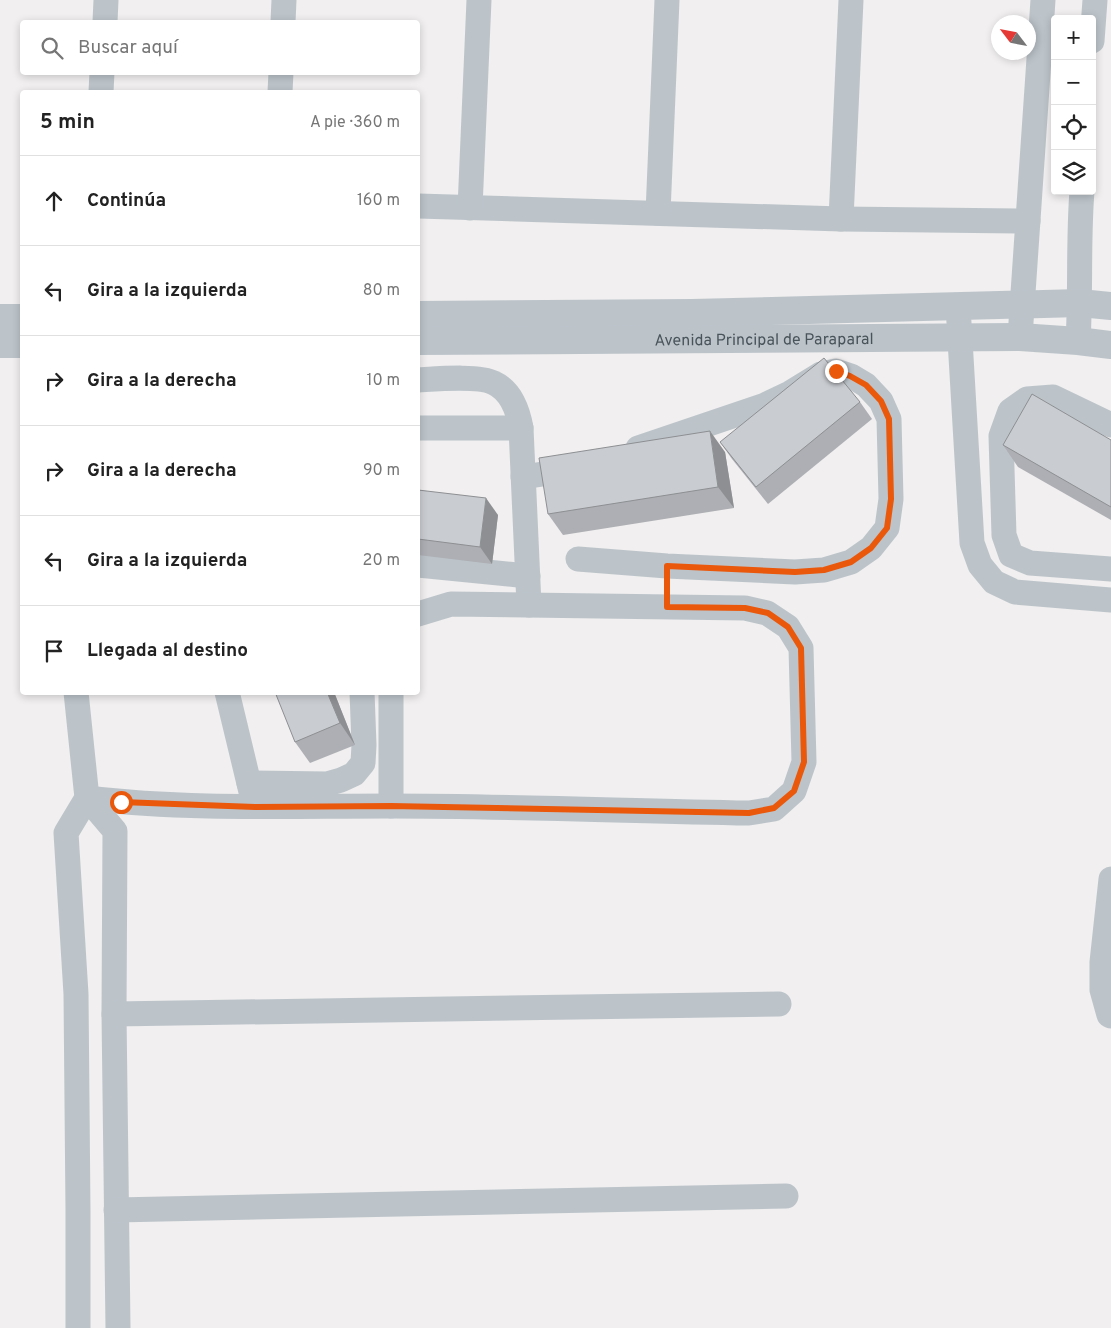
<!DOCTYPE html>
<html lang="es">
<meta charset="utf-8">
<style>
body{margin:0;font-family:Overpass,sans-serif;background:#f2f2f2;color:#222}
.controls{position:absolute;right:15px;top:15px;display:grid;overflow:hidden;border-radius:5px;box-shadow:0 2px 8px #0003}
.controls button{width:45px;height:45px;display:grid;place-items:center;padding:0;border:0;border-bottom:1px solid #e0e0e0;background:#fff;color:#222;font:25px sans-serif}
.compass{position:absolute;left:991px;top:15px;width:45px;height:45px;border-radius:50%;background:#fff;box-shadow:0 2px 8px #0003;rotate:302deg}
.stop{position:absolute;width:15px;height:15px;margin:-11px;border:4px solid #ea580c;border-radius:50%;background:#fff}
.stop.end{background:#ea580c;border-color:#fff;box-shadow:0 1px 5px #0008}
.list{margin:0;padding:0;list-style:none}
h2{display:flex;justify-content:space-between;align-items:center;height:65px;margin:0;padding:0 20px;font-size:21px}
h2 small{font-size:16px;font-weight:400;color:#767676}
.list li{display:grid;grid-template-columns:32px 1fr auto;gap:15px;align-items:center;box-sizing:border-box;height:90px;padding:0 20px;border-top:1px solid #e0e0e0}
.list b{display:block;font-size:19px;white-space:nowrap}
.list em{font-size:16px;font-style:normal;color:#767676}
.icon{flex:none;width:28px;height:28px;fill:none;stroke:currentColor;stroke-width:2;stroke-linecap:round;stroke-linejoin:round}
.map{position:relative;flex:none;width:1111px;height:1328px;overflow:hidden}
.search{position:absolute;background:#fff;box-shadow:0 2px 8px #0003;left:20px;top:20px;width:400px;height:55px;display:flex;align-items:center;gap:12px;box-sizing:border-box;padding:0 18px;border-radius:5px;color:#767676;font-size:19px}
.panel{position:absolute;background:#fff;box-shadow:0 2px 8px #0003;left:20px;top:90px;width:400px;height:605px;border-radius:5px}
.map>svg:first-child{display:block}
.lines{fill:none;stroke-linecap:round;stroke-linejoin:round}
.minor{stroke:#bcc4ca;stroke-width:25}
.tertiary{stroke:#bcc4ca;stroke-width:28}
.wall{fill:#adafb4}
.shaded-wall{fill:#8d8f92}
.building{fill:#c9ccd1;stroke:#8d8f92}
.route{stroke:#ea580c;stroke-width:6}
.labels{text-anchor:middle;stroke-width:4;stroke-linejoin:round;paint-order:stroke}
.street-label{font-size:16px;fill:#49535a;stroke:#fff}
</style>
<div class="map">
<svg width="1111" height="1328" viewBox="0 0 1111 1328">
<rect width="100%" height="100%" fill="#f1efef"/>
<g class="lines">
<!-- minor -->
<g class="minor">
<polyline points="105,22 106,0"/>
<polyline points="283,22 284,0"/>
<polyline points="1092,41 1095,0"/>
<polyline points="101,92 102,72"/>
<polyline points="280,92 281,72"/>
<polyline points="418,206 841,219 1028,221"/>
<polyline points="470,208 479,0"/>
<polyline points="658,213 667,0"/>
<polyline points="841,219 851,0"/>
<polyline points="958,306 972,543 980,565 994,582 1015,592 1111,600"/>
<polyline points="1020,337 1043,0"/>
<path d="M1078,341C1081,291 1078,241 1082,191"/>
<path d="M418,380C436,379 479,375 494,383C511,391 518,411 521,428L529,605"/>
<polyline points="1111,425 1053,397 1027,399 1010,411 1001,436 1004,535 1011,555 1030,563 1111,569"/>
<polyline points="418,428 521,428"/>
<polyline points="523,477 556,472 576,467"/>
<polyline points="578,559 667,566 795,572 824,570 851,562 871,548 887,528 891,499 889,419 881,401 866,385 851,376 836,371 821,374 790,393 765,405 638,448"/>
<polyline points="418,565 528,576"/>
<polyline points="76,692 87,798 66,833 76,994 78,1211 78,1328"/>
<polyline points="227,692 253,800"/>
<polyline points="249,783 327,784 341,780 354,774 363,763 364,745 362,692"/>
<path d="M87,798C187,810 289,806 389,806C509,806 629,811 749,813L774,809L794,791L804,762L801,648L788,627L767,613L745,608L451,604L418,614"/>
<polyline points="87,798 115,831 114,1014 118,1328"/>
<polyline points="391,806 391,692"/>
<polyline points="1111,879 1102,962 1102,990 1109,1015 1111,1016"/>
<polyline points="114,1014 779,1004"/>
<polyline points="116,1210 786,1196"/>
</g>
<!-- tertiary -->
<g class="tertiary">
<polyline points="418,315 692,313 1080,303 1111,306"/>
<polyline points="0,318 22,318"/>
<path id="s1" d="M418,341L1020,337L1078,341L1111,345"/>
<polyline points="0,344 22,344"/>
</g>
</g>
<!-- wall -->
<g class="wall">
<polygon points="860,402 872,419 768,504 732,459 720,442"/>
<polygon points="1111,440 1111,520 1018,467 1003,445"/>
<polygon points="725,452 734,508 563,535 548,514"/>
<polygon points="418,490 498,515 492,564 418,555"/>
<polygon points="334,692 355,745 310,763 295,742"/>
</g>
<!-- shaded-wall -->
<g class="shaded-wall">
<polygon points="710,431 725,452 734,508 718,487"/>
<polygon points="486,498 498,515 492,564 480,547"/>
<polygon points="327,692 334,692 355,745 340,723"/>
</g>
<!-- building -->
<g class="building">
<polygon points="824,358 860,402 756,487 720,442"/>
<polygon points="1032,394 1111,440 1111,507 1003,445"/>
<polygon points="710,431 718,487 548,514 539,458"/>
<polygon points="418,490 486,498 480,547 418,539"/>
<polygon points="275,692 327,692 340,723 295,742"/>
</g>
<g class="lines">
<!-- route -->
<polyline class="route" points="121,802 255,807 391,806 749,813 774,808 794,791 804,762 801,648 788,627 768,613 745,608 667,607 667,566 795,572 824,570 851,562 871,548 887,528 891,499 889,419 881,401 866,385 850,376 836,371"/>
</g>
<g class="labels">
<!-- street labels -->
<g class="street-label">
<text dy="6" stroke="none"><textPath href="#s1" startOffset="346">Avenida Principal de Paraparal</textPath></text>
</g>
</g>
</svg>
<div class="controls">
<button>+</button>
<button>−</button>
<button><svg class="icon" aria-label="locate" viewBox="0 0 24 24"><circle cx="12" cy="12" r="6"/><path d="M12 2v4M12 18v4M2 12h4M18 12h4"/></svg></button>
<button><svg class="icon" aria-label="layers" viewBox="0 0 24 24"><path d="M12 4l9 5-9 5-9-5zM3 14l9 5 9-5"/></svg></button>
</div>
<svg class="compass" viewBox="-18 -18 36 36"><path d="M0-13l5 13h-10z" fill="#e53935"/><path d="M0 13l5-13h-10z" fill="#767676"/></svg>
<div class="stop" style="left:121px;top:802px"></div>
<div class="stop end" style="left:836px;top:371px"></div>
<div class="search"><svg class="icon" aria-label="search" viewBox="0 0 24 24"><circle cx="10" cy="10" r="6"/><path d="M15 15l6 6"/></svg>Buscar aquí</div>
<section class="panel">
<h2>5 min<small>A pie · 360 m</small></h2>
<ul class="list">
<li><svg class="icon" aria-label="ahead" viewBox="0 0 24 24"><path d="M12 20V5M6 11l6-6 6 6"/></svg><div><b>Continúa</b></div><em>160 m</em></li>
<li><svg class="icon" aria-label="left" viewBox="0 0 24 24"><path d="M17 20v-9H6M10 6l-5 5 5 5"/></svg><div><b>Gira a la izquierda</b></div><em>80 m</em></li>
<li><svg class="icon" aria-label="right" viewBox="0 0 24 24"><path d="M7 20v-9h11M14 6l5 5-5 5"/></svg><div><b>Gira a la derecha</b></div><em>10 m</em></li>
<li><svg class="icon" aria-label="right" viewBox="0 0 24 24"><path d="M7 20v-9h11M14 6l5 5-5 5"/></svg><div><b>Gira a la derecha</b></div><em>90 m</em></li>
<li><svg class="icon" aria-label="left" viewBox="0 0 24 24"><path d="M17 20v-9H6M10 6l-5 5 5 5"/></svg><div><b>Gira a la izquierda</b></div><em>20 m</em></li>
<li><svg class="icon" aria-label="arrive" viewBox="0 0 24 24"><path d="M6 21V4h12l-3 4 3 4H6"/></svg><div><b>Llegada al destino</b></div></li>
</ul>
</section>
</div>
